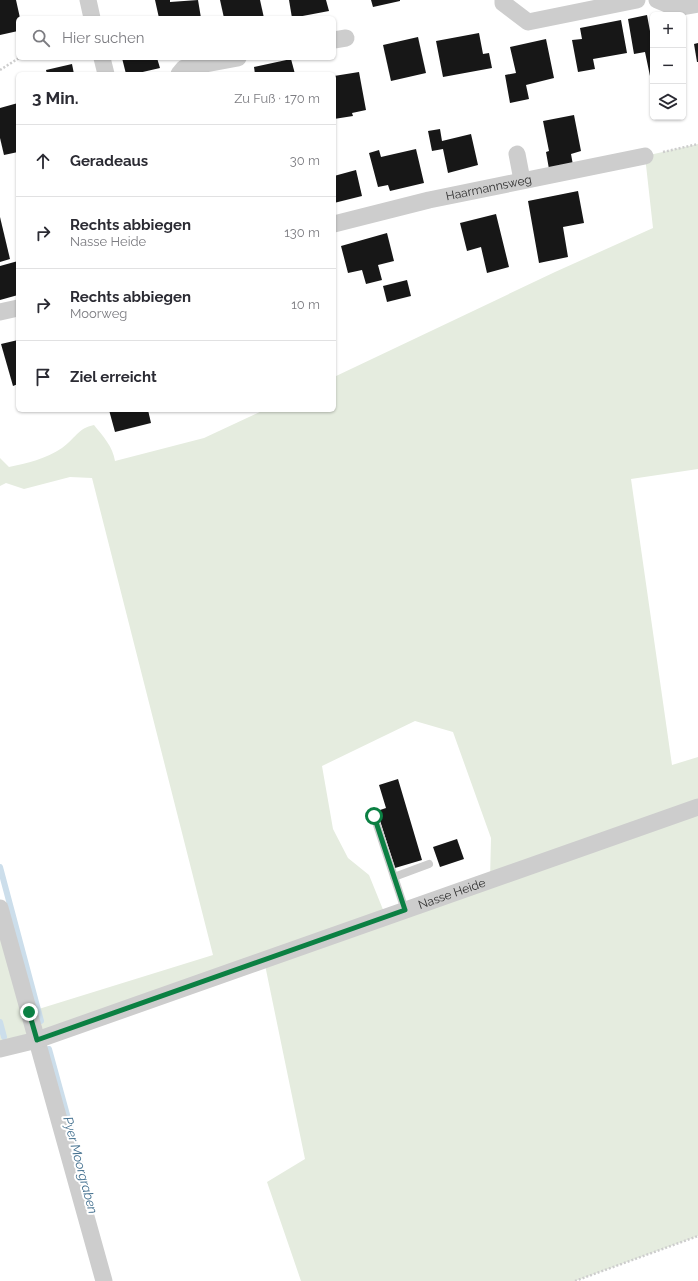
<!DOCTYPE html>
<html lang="de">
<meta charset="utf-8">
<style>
body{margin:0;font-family:Raleway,sans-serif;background:#f2f2f3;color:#2b2b33}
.controls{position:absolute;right:12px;top:12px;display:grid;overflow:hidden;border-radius:6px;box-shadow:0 1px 3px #0004}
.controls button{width:36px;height:36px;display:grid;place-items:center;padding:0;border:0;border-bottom:1px solid #e1e1e2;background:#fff;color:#2b2b33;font:20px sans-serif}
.stop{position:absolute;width:12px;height:12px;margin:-9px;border:3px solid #0b8043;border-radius:50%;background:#fff}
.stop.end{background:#0b8043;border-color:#fff;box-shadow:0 1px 4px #0008}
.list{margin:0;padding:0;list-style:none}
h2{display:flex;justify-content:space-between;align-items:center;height:52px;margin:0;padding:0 16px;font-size:17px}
h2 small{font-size:13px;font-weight:400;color:#7c7c81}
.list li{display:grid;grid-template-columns:26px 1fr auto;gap:12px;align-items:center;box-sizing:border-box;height:72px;padding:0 16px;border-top:1px solid #e1e1e2}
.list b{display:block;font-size:15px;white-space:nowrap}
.list p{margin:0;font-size:13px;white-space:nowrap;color:#7c7c81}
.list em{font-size:13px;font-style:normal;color:#7c7c81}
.icon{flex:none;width:22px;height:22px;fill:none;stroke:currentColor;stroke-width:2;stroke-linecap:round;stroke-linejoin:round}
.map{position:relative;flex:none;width:698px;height:1281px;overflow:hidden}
.search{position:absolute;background:#fff;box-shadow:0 1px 3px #0004;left:16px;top:16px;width:320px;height:44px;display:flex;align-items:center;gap:10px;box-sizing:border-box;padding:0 14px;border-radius:6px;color:#7c7c81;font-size:15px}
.panel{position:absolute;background:#fff;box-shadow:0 1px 3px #0004;left:16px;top:72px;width:320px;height:340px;border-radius:6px}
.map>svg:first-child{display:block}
.green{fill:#e5ecdf;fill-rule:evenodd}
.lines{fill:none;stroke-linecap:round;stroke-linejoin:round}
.stream{stroke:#ccdeeb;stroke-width:6}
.building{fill:#171717}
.path{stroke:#cdcdcd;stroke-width:2.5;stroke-dasharray:2 2;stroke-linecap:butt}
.lane{stroke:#cdcdcd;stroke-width:8}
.street{stroke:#cdcdcd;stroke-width:17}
.route{stroke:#0b8043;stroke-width:5}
.labels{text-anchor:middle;stroke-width:4;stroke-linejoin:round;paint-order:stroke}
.street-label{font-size:12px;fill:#303030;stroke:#fff}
.water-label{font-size:13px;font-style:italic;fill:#426f8e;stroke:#fff}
</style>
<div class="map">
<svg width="698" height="1281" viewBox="0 0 698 1281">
<rect width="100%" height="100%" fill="#fff"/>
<!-- green -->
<path class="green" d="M698,144V469L631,479L672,765L698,757V1236L575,1281H301L267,1182L305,1159L264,960L0,1049V908L29,1012L213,955L92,478L70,477L24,489L6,483L0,486V458L9,467C27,463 46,459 62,448C75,439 78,428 94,425C103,436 113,447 115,461L204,438L264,410H334V377L555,272L653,228L645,156ZM415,721L453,732L491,838L490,880L386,917L369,875L348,858L333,829L322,766Z"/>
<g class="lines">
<!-- stream -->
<g class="stream">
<polyline points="0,867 41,1021"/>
<polyline points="0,1022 4,1037"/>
<polyline points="49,1049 83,1173"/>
</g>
</g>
<!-- building -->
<g class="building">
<polygon points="0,0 16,0 20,18 18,18 18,31 0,35"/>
<polygon points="155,0 170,0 170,2 198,0 201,18 159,18"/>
<polygon points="220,0 260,0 264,18 224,18"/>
<polygon points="289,0 326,0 329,11 292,18"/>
<polygon points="371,0 400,0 400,1 373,7"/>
<polygon points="647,15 650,31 653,31 653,75 650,76 645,52 634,54 628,19"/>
<polygon points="621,20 627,53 593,59 595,69 578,72 572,40 582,39 580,28"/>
<polygon points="479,33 483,54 489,53 492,68 443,77 436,41"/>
<polygon points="418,37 426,73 391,81 383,45"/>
<polygon points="546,39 554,78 526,85 529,99 510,103 505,75 516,73 510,47"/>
<polygon points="698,43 698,62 697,62 694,44"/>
<polygon points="122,58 157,58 160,68 134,74 126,74"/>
<polygon points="291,59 295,74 255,74 254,67"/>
<polygon points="72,64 74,74 47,74 46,70"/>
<polygon points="359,72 366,110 352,113 353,116 334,119 334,76"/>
<polygon points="18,103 18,152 4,155 0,138 0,108"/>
<polygon points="574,115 581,151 571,154 573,165 549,169 546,152 549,151 543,121"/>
<polygon points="440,129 442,141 471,134 478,165 448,173 443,149 432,151 428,131"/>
<polygon points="416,149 424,183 390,191 388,185 378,187 369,153 379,150 381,157"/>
<polygon points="356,170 362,196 334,203 334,176"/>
<polygon points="578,191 584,223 563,227 568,257 539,263 528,201"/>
<polygon points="496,214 509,267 487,273 481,247 467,251 460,223"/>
<polygon points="0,217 10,259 0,262"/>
<polygon points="387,233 394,261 378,265 382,280 366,284 362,270 348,273 341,246"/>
<polygon points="18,261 18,295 0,300 0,266"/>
<polygon points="407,280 411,296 387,302 383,286"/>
<polygon points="18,340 18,384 13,386 1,344"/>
<polygon points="109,410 148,410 151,423 115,432"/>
<polygon points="398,779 422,860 395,868 377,811 386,808 379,785"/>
<polygon points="457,839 464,859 440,867 433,847"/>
</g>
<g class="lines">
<!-- path -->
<g class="path">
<polyline points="0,70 19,58"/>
<polyline points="663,152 698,144"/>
<polyline points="575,1281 698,1236"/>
</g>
<!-- lane -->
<g class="lane">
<polyline points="374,816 405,910"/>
<polyline points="394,877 429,864"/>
</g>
<!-- street -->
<g class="street">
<polyline points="88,0 92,18"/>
<polyline points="503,0 503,3 528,22 637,0"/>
<polyline points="657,0 676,8 698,4"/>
<polyline points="334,40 346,38"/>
<polyline points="102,58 106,74"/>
<polyline points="179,74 184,68 238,58"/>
<polyline points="517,154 522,180"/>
<path id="s1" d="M334,224L429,200L645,156"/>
<polyline points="0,312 18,308"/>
<polyline points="0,908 104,1281"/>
<path id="s2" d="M0,1049L37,1040L698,807"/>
</g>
</g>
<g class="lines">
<!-- route -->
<polyline class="route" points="29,1012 37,1040 405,910 374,816"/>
</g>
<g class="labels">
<!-- street labels -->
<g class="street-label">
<text dy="4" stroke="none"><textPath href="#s1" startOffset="159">Haarmannsweg</textPath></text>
<text dy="4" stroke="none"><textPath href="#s2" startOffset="478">Nasse Heide</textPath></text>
</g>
<!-- water labels -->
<g class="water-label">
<text transform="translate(81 1165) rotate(75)" y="5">Pyer Moorgraben</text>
</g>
</g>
</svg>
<div class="controls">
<button>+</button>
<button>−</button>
<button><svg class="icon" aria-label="layers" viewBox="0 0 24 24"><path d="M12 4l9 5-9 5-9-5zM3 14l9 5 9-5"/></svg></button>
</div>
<div class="stop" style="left:374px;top:816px"></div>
<div class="stop end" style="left:29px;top:1012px"></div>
<div class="search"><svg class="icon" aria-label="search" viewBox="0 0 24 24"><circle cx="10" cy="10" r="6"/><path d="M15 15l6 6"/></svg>Hier suchen</div>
<section class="panel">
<h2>3 Min.<small>Zu Fuß · 170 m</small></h2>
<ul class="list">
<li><svg class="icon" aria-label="ahead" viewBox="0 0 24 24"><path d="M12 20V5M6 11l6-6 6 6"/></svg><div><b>Geradeaus</b></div><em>30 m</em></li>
<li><svg class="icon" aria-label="right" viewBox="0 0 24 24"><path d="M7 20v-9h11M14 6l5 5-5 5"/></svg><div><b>Rechts abbiegen</b><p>Nasse Heide</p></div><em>130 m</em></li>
<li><svg class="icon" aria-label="right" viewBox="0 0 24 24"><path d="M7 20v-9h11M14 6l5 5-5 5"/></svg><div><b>Rechts abbiegen</b><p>Moorweg</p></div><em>10 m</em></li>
<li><svg class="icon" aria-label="arrive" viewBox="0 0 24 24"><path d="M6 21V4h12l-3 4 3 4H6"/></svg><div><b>Ziel erreicht</b></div></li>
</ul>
</section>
</div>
